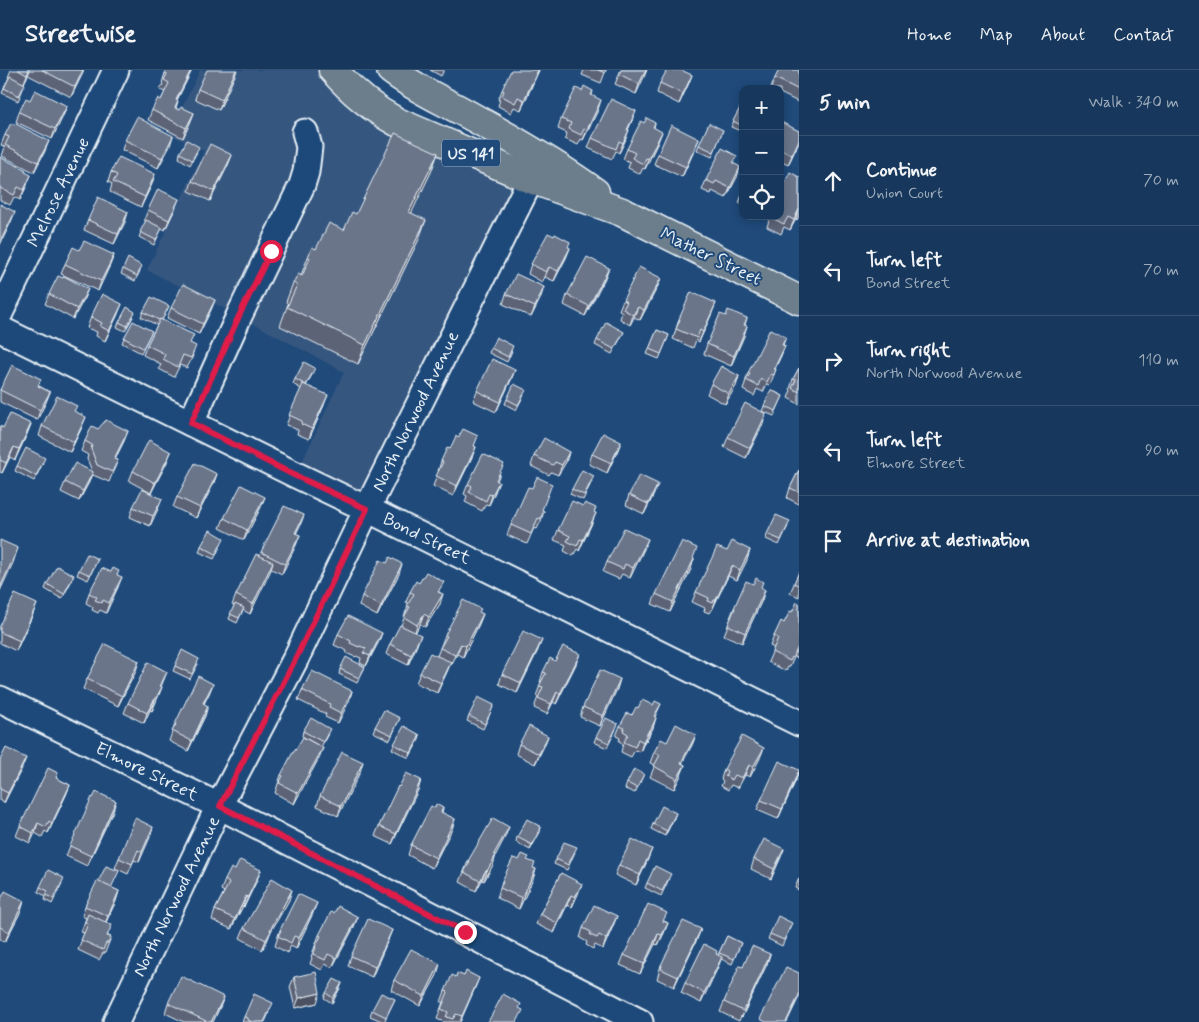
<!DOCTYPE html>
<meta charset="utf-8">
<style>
body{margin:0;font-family:Mynerve,sans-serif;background:#203f62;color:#f1f3f6}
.controls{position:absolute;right:15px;top:15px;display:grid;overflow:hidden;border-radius:10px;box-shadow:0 2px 8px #0003}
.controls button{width:45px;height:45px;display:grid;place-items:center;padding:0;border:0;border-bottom:1px solid #365272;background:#17385c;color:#f1f3f6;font:25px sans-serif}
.stop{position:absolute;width:15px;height:15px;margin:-11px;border:4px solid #e11d48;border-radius:50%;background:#fff}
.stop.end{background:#e11d48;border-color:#fff;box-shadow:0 1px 5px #0008}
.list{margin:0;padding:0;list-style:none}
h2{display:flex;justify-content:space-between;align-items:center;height:65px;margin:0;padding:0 20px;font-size:21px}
h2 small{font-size:16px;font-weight:400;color:#9eacbb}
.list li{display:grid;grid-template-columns:32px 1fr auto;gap:15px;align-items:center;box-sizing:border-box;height:90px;padding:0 20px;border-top:1px solid #365272}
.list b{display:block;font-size:19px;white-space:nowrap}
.list p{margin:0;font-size:16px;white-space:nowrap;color:#9eacbb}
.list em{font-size:16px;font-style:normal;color:#9eacbb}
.icon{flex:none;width:28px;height:28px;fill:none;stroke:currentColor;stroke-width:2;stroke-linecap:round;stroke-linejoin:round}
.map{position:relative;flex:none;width:799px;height:952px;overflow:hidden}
header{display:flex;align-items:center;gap:30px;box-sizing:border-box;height:70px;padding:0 25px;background:#17385c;border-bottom:1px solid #365272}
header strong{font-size:24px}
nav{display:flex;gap:28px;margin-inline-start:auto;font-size:18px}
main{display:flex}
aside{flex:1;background:#17385c}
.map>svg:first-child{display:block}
.built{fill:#36577f}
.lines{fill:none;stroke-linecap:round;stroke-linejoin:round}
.minor-casing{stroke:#e8f1f8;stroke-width:29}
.major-casing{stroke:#e8f1f8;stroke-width:31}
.minor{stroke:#1f4a7a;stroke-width:25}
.major{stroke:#6c7d8b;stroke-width:28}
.wall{fill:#5c6477;stroke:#e8f1f8}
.shaded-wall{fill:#4b5161;stroke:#e8f1f8}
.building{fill:#6b748a;stroke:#e8f1f8}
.route{stroke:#e11d48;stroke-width:6}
.labels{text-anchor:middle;stroke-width:4;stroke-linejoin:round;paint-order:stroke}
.shield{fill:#1f4a7a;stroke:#acbfd2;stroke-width:1}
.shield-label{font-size:16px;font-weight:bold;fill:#e8f1f8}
.street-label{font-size:18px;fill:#e8f1f8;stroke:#1f4a7a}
</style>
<header>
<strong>Streetwise</strong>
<nav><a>Home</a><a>Map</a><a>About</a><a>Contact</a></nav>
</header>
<main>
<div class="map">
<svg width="799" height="952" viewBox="0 0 799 952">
<rect width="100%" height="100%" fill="#1f4a7a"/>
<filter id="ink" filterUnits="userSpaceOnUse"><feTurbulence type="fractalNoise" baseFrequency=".02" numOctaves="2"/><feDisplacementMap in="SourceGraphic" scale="10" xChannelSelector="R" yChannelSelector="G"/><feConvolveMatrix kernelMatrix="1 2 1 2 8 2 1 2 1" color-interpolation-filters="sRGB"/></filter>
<g filter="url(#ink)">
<!-- built -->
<polygon class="built" points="200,0 333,0 343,12 531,109 367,439 296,405 344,302 239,246 147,200 204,81 170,64"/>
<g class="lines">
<!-- minor casing -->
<g class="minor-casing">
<g id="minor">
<polyline points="0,243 116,0"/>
<polyline points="0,259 296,405 367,439 799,653"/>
<polyline points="191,353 239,246 302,115 306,102 309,77 305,62"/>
<polyline points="0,629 219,736 640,952"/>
<polyline points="116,952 219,736 296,588 367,439 531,109"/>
</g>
</g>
<!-- major casing -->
<g class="major-casing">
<g id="major">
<path d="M333,0C351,21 373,39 397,52L531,109L622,142L799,230"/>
<path d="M391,0C414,18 442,30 467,44C511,68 555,93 595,122"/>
</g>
</g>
<!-- minor -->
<use href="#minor" class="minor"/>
<!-- major -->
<use href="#major" class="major"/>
</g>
<!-- wall -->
<g class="wall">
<polygon points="11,0 84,0 71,27 28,5 24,13 23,19 18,31 2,23 9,7 8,7"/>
<polygon points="192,0 177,30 178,31 176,38 179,40 194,43 190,53 183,68 148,50 152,40 161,30 165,22 160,20 163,14 162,13 165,3"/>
<polygon points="430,0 444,0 441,6"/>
<polygon points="539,0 535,9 521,40 514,37 511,43 498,36 500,30 498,30 502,20"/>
<polygon points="584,0 606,0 601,13 582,5"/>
<polygon points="621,0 647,0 636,24 615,14"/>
<polygon points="799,0 799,30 798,32 780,23 780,19 773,19 771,18 775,8"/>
<polygon points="236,3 219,40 195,29 198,19"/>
<polygon points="692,5 688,15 679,34 657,23 660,13"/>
<polygon points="582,21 593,21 592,25 598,40 583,70 581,69 578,75 565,69 567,63 558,59 561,49"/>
<polygon points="30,30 67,36 63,46 52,69 16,52 19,42"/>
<polygon points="743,32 743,62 731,57"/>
<polygon points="636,41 628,60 625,71 619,83 616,81 612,89 588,78 592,68"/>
<polygon points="644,53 655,53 654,58 658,72 645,99 643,98 640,104 628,98 630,92 623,89 627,79"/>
<polygon points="780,54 799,61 799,72 788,95 780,91"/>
<polygon points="723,60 712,87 697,80 699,75"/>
<polygon points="5,65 45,81 34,102 2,86 5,77 1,75"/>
<polygon points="125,70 170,76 158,98 122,80"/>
<polygon points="695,79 682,107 654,94 658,84"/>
<polygon points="197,82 190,95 179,88 180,83"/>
<polygon points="438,83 431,102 411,143 419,169 358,294 280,256 288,234 286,232 293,213 301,205 308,187 316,179 344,160 356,144"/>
<polygon points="232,85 228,95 210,131 189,121 192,111"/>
<polygon points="0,87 25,102 27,115 20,130 14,127 10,135 0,130"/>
<polygon points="734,94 740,97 737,107 726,128 712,121 711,124 702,120 706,110"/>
<polygon points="111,102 152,114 141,137 110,122 112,114 108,112"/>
<polygon points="799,107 799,146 797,150 796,149 790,160 784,157 781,164 767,157 769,150 768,149 770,146 780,146"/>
<polygon points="743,122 743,135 739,133"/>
<polygon points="175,139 165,160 162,158 154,175 139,167 146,151 144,150 148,140"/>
<polygon points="128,142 125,152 114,174 84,160 88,150"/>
<polygon points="568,177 570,178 566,188 554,211 545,207 542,212 528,204 531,194"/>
<polygon points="79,180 114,185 110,195 98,221 61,204 65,194"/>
<polygon points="123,199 140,201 135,211 121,204"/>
<polygon points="605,208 585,246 564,235 567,225"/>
<polygon points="661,208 657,218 640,250 634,247 630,255 620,249 622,242 619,240 623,230"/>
<polygon points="49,224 84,229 73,249 45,234"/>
<polygon points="506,224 541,227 531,247 503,234"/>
<polygon points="215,230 211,240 199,264 167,248 171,238"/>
<polygon points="169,236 162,250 190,274 193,286 187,298 180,295 174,307 159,299 161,294 143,285 147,275 157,255 141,247 143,242"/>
<polygon points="712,243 699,272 696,270 693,278 673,269 679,249"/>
<polygon points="118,244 105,271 96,266 97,262 87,258 91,247"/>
<polygon points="726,246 747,248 745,255 744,266 731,296 704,284 707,274"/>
<polygon points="133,247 125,261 117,257 119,252"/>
<polygon points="657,260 669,265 659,289 647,284"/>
<polygon points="152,261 141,283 122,273 124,268"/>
<polygon points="624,262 612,284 595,275 597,270"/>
<polygon points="786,267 783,275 785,276 775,299 776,299 770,315 767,314 763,322 757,319 754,326 743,320 748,303"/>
<polygon points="491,278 512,281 507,292 489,283"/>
<polygon points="799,298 799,334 788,328 791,320 790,319 793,309"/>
<polygon points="515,300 511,310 496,342 473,331 477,321"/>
<polygon points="313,303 306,316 324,335 309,369 297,364 298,360 286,355 301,319 293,314 295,309"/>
<polygon points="739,306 736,316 725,334 707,324 711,314"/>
<polygon points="39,316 50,322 46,332 37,350 0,332 0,319"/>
<polygon points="771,320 783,326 774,346 762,341"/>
<polygon points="524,325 516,340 505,334 507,329"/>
<polygon points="75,342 82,357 70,382 39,366 42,356"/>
<polygon points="31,354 27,364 15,390 10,387 2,403 0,402 0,356 3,358"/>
<polygon points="763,354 746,388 724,377 728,367"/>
<polygon points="98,359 128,361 124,371 115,389 118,390 109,412 93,405 92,403 89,412 79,431 61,422 65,412 92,401 87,389 88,385 81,381 85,371"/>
<polygon points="621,372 617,382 607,403 589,394 592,384"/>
<polygon points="475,376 476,377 472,387 453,426 433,416 439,401 438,401 441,391 450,379"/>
<polygon points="569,382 566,392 558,405 551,402 549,405 531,396 534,386"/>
<polygon points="167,392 151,423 129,411 133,401"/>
<polygon points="43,393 34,411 15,401 17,396"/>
<polygon points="799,400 799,434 787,428 790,418"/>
<polygon points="217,404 213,415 196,448 173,437 177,427"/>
<polygon points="500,404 497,411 495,422 489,435 486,434 482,441 465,432 467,426 464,424 468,414"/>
<polygon points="592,411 583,430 570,424 572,419"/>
<polygon points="654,424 644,444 626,435 629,425"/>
<polygon points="162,429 150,456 130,447 133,437"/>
<polygon points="261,437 244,470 220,458 224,448"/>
<polygon points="542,440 544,441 541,451 537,459 534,458 527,474 507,465 511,455"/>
<polygon points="594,442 592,453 579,481 577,479 573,486 564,481 566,475 554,470 558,460"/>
<polygon points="304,445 296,464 300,465 296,475 282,504 271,499 250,544 243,540 237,553 229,549 234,536 232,535 236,525 260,485 261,482"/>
<polygon points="788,456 779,475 766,469 767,464"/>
<polygon points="222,473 214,489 199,482 201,476"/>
<polygon points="644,479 630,508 622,504 619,509 603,502 607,492"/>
<polygon points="750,480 747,490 737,510 728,506 712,540 711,540 709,543 704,541 705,538 692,532 696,522 727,481"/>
<polygon points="98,489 88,510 77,505 79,500"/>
<polygon points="693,489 691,499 670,542 652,534 656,524"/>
<polygon points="799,502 799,527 790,523"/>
<polygon points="399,504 377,546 359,536 362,526"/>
<polygon points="117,505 118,517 106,543 100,540 98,543 92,540 93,537 86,533 89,523"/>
<polygon points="72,510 62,529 45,519 47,514"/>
<polygon points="761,518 762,530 742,573 724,565 731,548 730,548 734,538"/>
<polygon points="410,522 440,522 440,534 425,557 420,554 415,563 417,575 408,595 386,584 390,574 401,555 405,546 404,546 409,534 406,532"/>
<polygon points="799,533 799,586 798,588 794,587 790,597 788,597 786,601 768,592 774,578 770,576 774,566"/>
<polygon points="480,543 483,544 479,554 463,587 457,584 451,595 450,595 437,623 416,613 420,603 437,586 445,565"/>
<polygon points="33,544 16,581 0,573 0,556"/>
<polygon points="382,563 378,573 366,596 360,593 361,588 356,586 355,587 346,583 347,581 334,575 338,564"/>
<polygon points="538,580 517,623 499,614 502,604"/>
<polygon points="555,591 576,594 556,634 553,632 547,644 534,638 538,627 536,626 541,613 540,612 543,602"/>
<polygon points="198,594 190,609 173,601 175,596"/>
<polygon points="365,597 357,613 339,604 340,599"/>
<polygon points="136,601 118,636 83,619 87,609"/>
<polygon points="167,602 161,617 162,617 158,627 152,641 150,640 144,653 124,643 128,633"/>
<polygon points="620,609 617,619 600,656 580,647 583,637"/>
<polygon points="213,614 204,634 205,646 188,681 169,671 175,654"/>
<polygon points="302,620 352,621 349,631 338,653 325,647 326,644 298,630"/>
<polygon points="661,634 655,647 653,658 646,671 645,670 640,682 635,680 631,687 621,682 623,674 619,671 620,668 616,666 620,656 638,638"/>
<polygon points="494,635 483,659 467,651 469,646"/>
<polygon points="400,648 390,670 373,662 375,657"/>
<polygon points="616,659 607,678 594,672 596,667"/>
<polygon points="303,661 328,664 321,677 302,666"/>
<polygon points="420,665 409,688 392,679 394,674"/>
<polygon points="696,665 692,675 682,693 685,695 681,705 674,719 650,707 655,695 650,693 654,682 667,672"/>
<polygon points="548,666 544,676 535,694 516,684 519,674"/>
<polygon points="319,688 294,734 275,723 281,705"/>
<polygon points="760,688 750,707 745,705 738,718 731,715 728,720 721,716 723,711 721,709 724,699"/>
<polygon points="0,690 22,698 4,733 0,731"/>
<polygon points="360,702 338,746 317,736 320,726"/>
<polygon points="58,703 56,708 70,715 66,725 48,763 45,761 42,767 35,763 30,773 16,766 20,756"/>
<polygon points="644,704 635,723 625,719 627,713"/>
<polygon points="421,710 418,720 392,774 375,766 379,756 399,717"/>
<polygon points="796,710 778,749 757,740 761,730"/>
<polygon points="435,738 443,738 442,743 455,749 452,759 432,798 408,785 411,775"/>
<polygon points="113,741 87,796 66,786 70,776"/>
<polygon points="674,748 665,766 651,759 653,754"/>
<polygon points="540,762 530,780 516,772 517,767"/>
<polygon points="150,767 139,792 134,790 128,804 115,798 119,788"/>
<polygon points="505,767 496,784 493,795 484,811 482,810 476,821 460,812 468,791"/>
<polygon points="784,779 780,789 771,809 751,799 754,789"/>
<polygon points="575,782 567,800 554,794 556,789"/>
<polygon points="648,789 636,815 615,805 619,795"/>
<polygon points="519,790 528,790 533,798 536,799 533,809 519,839 497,828 502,811"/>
<polygon points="235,800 257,810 244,837 243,836 231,859 212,850 215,840 224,822 221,820 225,810"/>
<polygon points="561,803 578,824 572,837 567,835 554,863 536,854 540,844"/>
<polygon points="799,808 799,820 795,818"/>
<polygon points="669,809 661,826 645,818 647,813"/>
<polygon points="62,813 52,834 45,830 46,826 38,822 40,817"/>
<polygon points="112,818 119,821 116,831 106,852 108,866 111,867 105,883 103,883 99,890 78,880 84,863 81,862 86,848 82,846 85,836"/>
<polygon points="289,830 271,861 267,871 262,880 240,868 244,858"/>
<polygon points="0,831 24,831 21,841 5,872 0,869"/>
<polygon points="313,843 296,879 291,876 287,883 275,876 280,860"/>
<polygon points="617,846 613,856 603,879 595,875 593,879 586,875 587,872 580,868 583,858"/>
<polygon points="664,851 668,853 664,863 658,875 655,874 640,904 620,895 624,885"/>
<polygon points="354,857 332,898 325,894 322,900 310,894 312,888 311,887 319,865"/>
<polygon points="790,858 782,876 768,869 770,864"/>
<polygon points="701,859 697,869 674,917 657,909 661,895"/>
<polygon points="392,860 372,907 348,896 351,886"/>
<polygon points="727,866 741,873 732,894 721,889 718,897 701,933 681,923 685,913 716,884 718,885"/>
<polygon points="770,884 767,894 742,947 741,946 739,951 720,942 724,932 743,897"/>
<polygon points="437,905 420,936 391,920 394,910"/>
<polygon points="464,906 479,908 460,952 444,952 437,949 443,932 441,932 445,921 456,907"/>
<polygon points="294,907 317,933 295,938 290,917"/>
<polygon points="342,913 340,918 332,933 324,928 326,923"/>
<polygon points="224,927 220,937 213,952 184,952 165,943 168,933"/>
<polygon points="395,929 384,952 370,946 372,940"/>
<polygon points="269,943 265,952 242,952 244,947"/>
</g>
<!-- shaded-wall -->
<g class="shaded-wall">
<polygon points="29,0 30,0 28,5 23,15"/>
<polygon points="83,0 84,0 83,3 71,27 75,17"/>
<polygon points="191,0 192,0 172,40 176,30"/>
<polygon points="236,0 237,0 236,3 219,40 222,30"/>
<polygon points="539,0 535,9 521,40 524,30"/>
<polygon points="646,0 645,5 636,24 639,14"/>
<polygon points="692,5 688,15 679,34 683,24"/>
<polygon points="601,30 598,40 583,70 587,60"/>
<polygon points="67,36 63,46 52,69 55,59"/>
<polygon points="636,41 632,51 623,70 627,60"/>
<polygon points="194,43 190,53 183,68 186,58"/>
<polygon points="629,60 625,71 619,83 623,73"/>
<polygon points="662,62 658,72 645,99 648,89"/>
<polygon points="173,66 170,76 158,98 162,88"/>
<polygon points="699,69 695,79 682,107 686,97"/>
<polygon points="799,70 799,72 788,95 792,85"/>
<polygon points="49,71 45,81 34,102 38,92"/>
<polygon points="438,83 431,102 403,161 409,142"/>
<polygon points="232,85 228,95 210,131 214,121"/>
<polygon points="740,97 737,107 726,128 730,118"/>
<polygon points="155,104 152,114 141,137 145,127"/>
<polygon points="31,105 27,115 20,130 24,120"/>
<polygon points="179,129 175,139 165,160 169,150"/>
<polygon points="799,139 796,149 790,160 794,150"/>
<polygon points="15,142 11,152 0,175 2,168"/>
<polygon points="128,142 125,152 114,174 118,164"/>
<polygon points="426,150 419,169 358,294 365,275"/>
<polygon points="570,178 566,188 554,211 558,201"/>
<polygon points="114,185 110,195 98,221 101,211"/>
<polygon points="549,197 545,207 542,212 546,202"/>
<polygon points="609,198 605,208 585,246 589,236"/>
<polygon points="661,208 657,218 640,250 644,240"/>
<polygon points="544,217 541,227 531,247 535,237"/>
<polygon points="88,219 84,229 73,249 77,239"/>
<polygon points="215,230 211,240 199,264 203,254"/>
<polygon points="716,233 712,243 699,272 703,262"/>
<polygon points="122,234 118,244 105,271 109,261"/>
<polygon points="638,237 634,247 630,255 633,245"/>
<polygon points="747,256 744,266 731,296 734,286"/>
<polygon points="785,276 781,286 772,304 774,299"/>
<polygon points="515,300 511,310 496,342 500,332"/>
<polygon points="739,306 736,316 725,334 729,324"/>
<polygon points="50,322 46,332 37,350 40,340"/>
<polygon points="328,325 324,335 309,369 312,359"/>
<polygon points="766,344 763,354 746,388 750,378"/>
<polygon points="86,347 82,357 70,382 74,372"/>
<polygon points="31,354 27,364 15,390 19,379"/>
<polygon points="128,361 124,371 110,399 114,389"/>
<polygon points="621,372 617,382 607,403 611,393"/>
<polygon points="14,377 10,387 2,403 6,393"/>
<polygon points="476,377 472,387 453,426 457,416"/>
<polygon points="171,382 167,392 151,423 155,413"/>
<polygon points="569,382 566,392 558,405 562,395"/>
<polygon points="93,402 89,412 79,431 83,421"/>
<polygon points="217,404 213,415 196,448 200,438"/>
<polygon points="499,412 495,422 489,435 492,425"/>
<polygon points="658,414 654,424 644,444 648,434"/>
<polygon points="265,427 261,437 244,470 247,460"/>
<polygon points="162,429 158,439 150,456 153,446"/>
<polygon points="596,443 592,453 579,481 583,470"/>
<polygon points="304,445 300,456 291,473 295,463"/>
<polygon points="300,465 296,475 282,504 285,494"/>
<polygon points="648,469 644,479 630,508 633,498"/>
<polygon points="18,478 13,493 0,521 0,518"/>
<polygon points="750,480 747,490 737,510 740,500"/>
<polygon points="694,489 691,499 670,542 673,532"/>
<polygon points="273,492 270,502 250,544 253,534"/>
<polygon points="402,494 399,504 377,546 381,536"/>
<polygon points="732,496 728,506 712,540 716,530"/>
<polygon points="122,507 118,517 106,543 109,533"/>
<polygon points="765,520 762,530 742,573 745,563"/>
<polygon points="443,524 440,534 425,557 429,547"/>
<polygon points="37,534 33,544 16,581 20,571"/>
<polygon points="424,544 420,554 414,565 417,555"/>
<polygon points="483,544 479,554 463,587 466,576"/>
<polygon points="382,563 378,573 366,596 370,586"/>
<polygon points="421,565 417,575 408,595 411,585"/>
<polygon points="542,570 538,580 517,623 521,613"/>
<polygon points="461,574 457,584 451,595 455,585"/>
<polygon points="580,584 576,594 556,634 560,624"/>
<polygon points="139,591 136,601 118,636 122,626"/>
<polygon points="451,592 447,602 437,623 441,613"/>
<polygon points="620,609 617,619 600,656 603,646"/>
<polygon points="213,614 209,624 199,643 203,633"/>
<polygon points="162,617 158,627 152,641 155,630"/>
<polygon points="352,621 349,631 338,653 341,643"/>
<polygon points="557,622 553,632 547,644 551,634"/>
<polygon points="154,630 150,640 144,653 147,643"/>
<polygon points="208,636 205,646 188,681 192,671"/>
<polygon points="656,648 653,658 646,671 650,661"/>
<polygon points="649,660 645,670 640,682 643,672"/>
<polygon points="420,665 419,670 409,688 411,683"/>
<polygon points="696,665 692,675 677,703 681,693"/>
<polygon points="548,666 544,676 535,694 539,684"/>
<polygon points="323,678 319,688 294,734 298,723"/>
<polygon points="764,678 760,688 750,707 753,697"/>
<polygon points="26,688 22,698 4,733 8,723"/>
<polygon points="363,692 360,702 338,746 341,736"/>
<polygon points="685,695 681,705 674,719 677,709"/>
<polygon points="749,695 745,705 738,718 742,708"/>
<polygon points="799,702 796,710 778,749 782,739"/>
<polygon points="421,710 418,720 392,774 396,764"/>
<polygon points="70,715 66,725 48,763 52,753"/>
<polygon points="116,731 113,741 87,796 91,786"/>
<polygon points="676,743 674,748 665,766 667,761"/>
<polygon points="455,749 452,759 432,798 436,788"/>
<polygon points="38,753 35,763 30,773 33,763"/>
<polygon points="153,757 150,767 139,792 142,782"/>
<polygon points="509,757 505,767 491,794 494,784"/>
<polygon points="541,757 540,762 530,780 532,775"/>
<polygon points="652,779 648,789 636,815 640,805"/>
<polygon points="784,779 780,789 771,809 774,799"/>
<polygon points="496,785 493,795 484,811 487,801"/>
<polygon points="536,799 533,809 519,839 522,828"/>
<polygon points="261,800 257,810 244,837 248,827"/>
<polygon points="486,800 482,810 476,821 480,811"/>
<polygon points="582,814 578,824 572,837 575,827"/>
<polygon points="292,820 289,830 271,861 267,871 262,880 270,860"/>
<polygon points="119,821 116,831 104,856 108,846"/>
<polygon points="571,825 567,835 554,863 557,853"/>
<polygon points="246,826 243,836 231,859 235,849"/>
<polygon points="24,831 21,841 5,872 9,862"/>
<polygon points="317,833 313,843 296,879 299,868"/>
<polygon points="617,846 613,856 603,879 606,869"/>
<polygon points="358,847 354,857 332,898 336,888"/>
<polygon points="668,853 664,863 658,875 662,865"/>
<polygon points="701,859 697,869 674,917 678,907"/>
<polygon points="392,860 388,870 372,907 375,897"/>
<polygon points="658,864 655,874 640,904 644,894"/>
<polygon points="770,884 767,894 742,947 746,937"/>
<polygon points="722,887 718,897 701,933 704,923"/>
<polygon points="440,894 437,905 420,936 424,926"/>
<polygon points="479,908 475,918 460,952 462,946"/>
<polygon points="342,913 340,918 332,933 333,928"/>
<polygon points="320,923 317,933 295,938 299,928"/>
<polygon points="799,925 799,927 787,952 786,952"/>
<polygon points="224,927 220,937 213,952 211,952"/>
</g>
<!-- building -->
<g class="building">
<polygon points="18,0 29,0 27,5"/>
<polygon points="42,0 83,0 75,17"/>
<polygon points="167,0 191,0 176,30 178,31 175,38 179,40 181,37 194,43 186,58 152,40 158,28 161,30 169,13 164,10 167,4 165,3"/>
<polygon points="207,0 236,0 222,30 198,19"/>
<polygon points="511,0 538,0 524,30 518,27 515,33 502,26 504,21 502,20"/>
<polygon points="598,0 606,0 605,3"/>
<polygon points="621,0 646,0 639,14 619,4"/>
<polygon points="667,0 681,0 692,5 683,24 660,13"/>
<polygon points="779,0 799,0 799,20 775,8"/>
<polygon points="10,6 25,14 19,26 4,18"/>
<polygon points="584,16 593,21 591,25 601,30 587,60 584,59 581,65 569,59 571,53 561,49 576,18 582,21"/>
<polygon points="35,20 67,36 55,59 19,42 26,28 30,30"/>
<polygon points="611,29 636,41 627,60 629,60 623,73 619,71 616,79 592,68"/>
<polygon points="743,32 743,56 733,51"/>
<polygon points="137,47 173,66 162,88 125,70"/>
<polygon points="647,48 655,53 653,57 662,62 648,89 646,88 643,94 632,88 635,83 627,79 641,51 644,53"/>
<polygon points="781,52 799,61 799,70 792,85 780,79 780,54"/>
<polygon points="11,53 15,55 16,54 49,71 38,92 5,75 9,67 5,65"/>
<polygon points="709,53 723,60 714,82 699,75"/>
<polygon points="671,55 699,69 686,97 658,84"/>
<polygon points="395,63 438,83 409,142 426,150 365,275 287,237 297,215 293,213 298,204 302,206 310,188 308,187 312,177 316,179 329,153 344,160 352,142 356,144"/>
<polygon points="187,70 199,77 192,90 180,83"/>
<polygon points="210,74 232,85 214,121 192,111"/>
<polygon points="722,78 737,86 733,93 740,97 730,118 716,111 714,114 706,110"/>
<polygon points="0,87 26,100 25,102 31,105 24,120 18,117 14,125 0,118"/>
<polygon points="119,87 155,104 145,127 113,112 117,105 111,102"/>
<polygon points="790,102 799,107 799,139 794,150 788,147 784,154 770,147 780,146 780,123"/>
<polygon points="158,119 179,129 169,150 148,140"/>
<polygon points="98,127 128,142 118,164 88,150"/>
<polygon points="0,134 15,142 2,168 0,167"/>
<polygon points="146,150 162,158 156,170 140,162"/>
<polygon points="548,163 554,166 555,164 570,172 568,177 570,178 558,201 549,197 546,202 531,194"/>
<polygon points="84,171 114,185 101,211 65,194 73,177 79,180"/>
<polygon points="587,187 609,198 589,236 567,225"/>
<polygon points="128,188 142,196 137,206 123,199"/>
<polygon points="639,197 661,208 644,240 638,237 633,245 623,239 627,232 623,230"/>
<polygon points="516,204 544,217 535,237 506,224"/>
<polygon points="58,206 63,208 64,206 88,219 77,239 49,224"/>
<polygon points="183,214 215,230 203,254 171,238"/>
<polygon points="691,222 716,233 703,262 700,260 697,268 676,259 680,249 679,249"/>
<polygon points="102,224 122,234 109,261 100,256 102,253 91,247"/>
<polygon points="151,227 169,236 162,250 160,249 159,250 143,242"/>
<polygon points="127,237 135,242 127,256 119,252"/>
<polygon points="728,240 747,248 744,255 747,256 734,286 707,274 720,244 726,246"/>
<polygon points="160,249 194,265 190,273 196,276 191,288 183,285 178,297 163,289 165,284 147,275"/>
<polygon points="133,251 152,261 143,278 124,268"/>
<polygon points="606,252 624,262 614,279 597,270"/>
<polygon points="770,259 786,267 782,275 785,276 774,299 776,299 774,305 771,304 767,312 761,309 758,316 746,310 750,304 748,303"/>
<polygon points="657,260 669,265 661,284 649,279"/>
<polygon points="496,267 513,276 508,287 491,278"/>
<polygon points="492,289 515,300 500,332 477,321"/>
<polygon points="304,292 315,298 306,315 295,309"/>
<polygon points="12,295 41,309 38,316 50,322 40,340 0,320"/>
<polygon points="721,296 739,306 729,324 711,314"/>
<polygon points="799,298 799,322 792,318 796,310 793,309"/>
<polygon points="303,314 328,325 312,359 301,354 302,351 289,345"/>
<polygon points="514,314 526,320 518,335 507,329"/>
<polygon points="771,320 783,326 776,341 764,336"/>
<polygon points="57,326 77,336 74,341 86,347 74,372 42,356"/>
<polygon points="745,333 766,344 750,378 728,367"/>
<polygon points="10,344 31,354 19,379 14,377 6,393 0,390 0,356 3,358"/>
<polygon points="106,350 128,361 114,389 118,390 112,402 97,395 91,379 92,375 85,371 92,356 98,359"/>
<polygon points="463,359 478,366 474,376 476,377 457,416 436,406 443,392 441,391 447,378 450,379 456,366 458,368"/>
<polygon points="603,363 621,372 611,393 592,384"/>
<polygon points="544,368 569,382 562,395 555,392 553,395 534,386"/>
<polygon points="149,370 171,382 155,413 133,401"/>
<polygon points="26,378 45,388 36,406 17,396"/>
<polygon points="483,384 504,394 496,410 499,412 492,425 489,424 486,431 469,422 472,416 468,414"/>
<polygon points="75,393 93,402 83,421 65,412"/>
<polygon points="195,393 217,404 200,438 177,427"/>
<polygon points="582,400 594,406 584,425 572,419"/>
<polygon points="799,400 799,422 790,418"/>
<polygon points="639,405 658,414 648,434 629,425"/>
<polygon points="537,407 552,414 542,440 544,441 540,449 538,448 531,464 511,455 528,417 532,418"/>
<polygon points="241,415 265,427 247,460 224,448"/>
<polygon points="142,419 162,429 153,446 133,437"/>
<polygon points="572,431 583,436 585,433 596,438 594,442 596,443 583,470 580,469 577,476 567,471 570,466 558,460"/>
<polygon points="284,436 304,445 295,463 300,465 285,494 261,482"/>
<polygon points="776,445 790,451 781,470 767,464"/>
<polygon points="624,458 648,469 633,498 625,494 623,499 607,492"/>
<polygon points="210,460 224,468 216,484 201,476"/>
<polygon points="0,470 18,478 0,518"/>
<polygon points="682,471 697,478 693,488 694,489 673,532 656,524"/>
<polygon points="732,471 750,480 740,500 732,496 716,530 714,530 713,533 708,531 709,528 696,522 717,477 727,481"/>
<polygon points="87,484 98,489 90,505 79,500"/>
<polygon points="256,484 273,492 253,534 236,525"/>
<polygon points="390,487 402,494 381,536 362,526 380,490 387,493"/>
<polygon points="57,496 74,505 64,524 47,514"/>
<polygon points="102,498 111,502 113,498 119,501 117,505 122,507 109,533 103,530 102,533 95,530 97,527 89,523"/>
<polygon points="426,502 444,512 438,522 443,524 429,547 424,544 417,555 404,547 410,537 407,536 414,524 410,522 416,511 419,513"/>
<polygon points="799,502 799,516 794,513"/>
<polygon points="756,508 763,512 761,517 765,520 745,563 728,555 735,538 734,538 746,511 753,514"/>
<polygon points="15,524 37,534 20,571 0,562 0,556"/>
<polygon points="463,530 481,539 479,542 483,544 466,576 461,574 455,585 440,578 447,566 445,565"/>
<polygon points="797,532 799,533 799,577 798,577 793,587 792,587 790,591 772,582 778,568 774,566 781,551 784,553 790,541 792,542"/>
<polygon points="235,534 244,538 239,548 230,544"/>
<polygon points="348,546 382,563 370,586 363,583 366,578 359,576 359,577 350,573 351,571 338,564"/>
<polygon points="400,555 421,565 411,585 390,574"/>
<polygon points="523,561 542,570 521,613 502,604"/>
<polygon points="105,574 139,591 122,626 87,609"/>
<polygon points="563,576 580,584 560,624 557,622 551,634 538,628 543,617 539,616 546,603 543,602 550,588 555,591"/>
<polygon points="182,580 199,589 192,604 175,596"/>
<polygon points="430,583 451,592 441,613 420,603"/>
<polygon points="346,587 365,597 359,608 340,599"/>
<polygon points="148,592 167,602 160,616 162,617 155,630 154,630 147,643 128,633"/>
<polygon points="600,600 620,609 603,646 583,637"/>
<polygon points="312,601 352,621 341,643 329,637 330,634 302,620"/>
<polygon points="198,606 213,614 203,633 208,636 192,671 172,661 176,655 175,654"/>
<polygon points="478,627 494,635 485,654 469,646"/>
<polygon points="642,630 653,635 655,631 661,634 654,646 656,648 650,661 649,660 643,672 638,669 635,677 624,672 628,664 623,661 624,658 620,656 627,643 632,645 636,637 638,638"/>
<polygon points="384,640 400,648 392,665 375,657"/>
<polygon points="311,648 330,659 323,672 303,661"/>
<polygon points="606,648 618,654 609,673 596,667"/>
<polygon points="676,654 696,665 681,693 685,695 677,709 654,696 660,685 654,682 661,669 667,672"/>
<polygon points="404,656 420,665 411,683 394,674"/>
<polygon points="529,656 548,666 539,684 519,674"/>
<polygon points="742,666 764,678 753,697 749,695 742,708 735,705 732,710 725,706 727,701 724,699"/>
<polygon points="303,667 323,678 298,723 279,713 283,706 281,705 293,682 294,682"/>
<polygon points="6,678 26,688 8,723 0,719 0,690"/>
<polygon points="342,682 363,692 341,736 320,726"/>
<polygon points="779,691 799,700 782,739 761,730"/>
<polygon points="48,698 58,703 56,708 70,715 52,753 49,751 46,757 38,753 33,763 20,756"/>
<polygon points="634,699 644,704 637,718 627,713"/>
<polygon points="406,703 421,710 396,764 379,756 398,716 399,717"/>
<polygon points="96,722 116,731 91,786 70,776 92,727 93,728"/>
<polygon points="436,734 443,738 441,742 455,749 436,788 411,775 431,736 435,738"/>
<polygon points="662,736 676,743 667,761 653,754"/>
<polygon points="135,748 153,757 142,782 138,780 132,794 119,788"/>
<polygon points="493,748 509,757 494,784 496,785 487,801 486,800 480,811 464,802 470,792 468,791"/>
<polygon points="527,749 541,757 532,775 517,767"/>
<polygon points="632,769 652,779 640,805 619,795"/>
<polygon points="764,769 784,779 774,799 754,789"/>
<polygon points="564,772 577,777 568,795 556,789"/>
<polygon points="522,784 529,787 527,790 535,793 533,798 536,799 522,828 500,818 503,812 502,811 513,788 519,790"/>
<polygon points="240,790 261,800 248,827 246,826 235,849 215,840 229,813 225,810 231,798 235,800"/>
<polygon points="106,796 119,801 111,818 98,812"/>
<polygon points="655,796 671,804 662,821 647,813"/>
<polygon points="48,800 64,808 54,829 46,825 48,821 40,817"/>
<polygon points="561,803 582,814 575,827 571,825 557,853 540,844"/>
<polygon points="272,808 292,820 270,860 271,861 266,870 244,858"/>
<polygon points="97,811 119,821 108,846 85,836"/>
<polygon points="5,821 24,831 9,862 0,857 0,831"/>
<polygon points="298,824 317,833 299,868 294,866 291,873 278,866 281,860 280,860"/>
<polygon points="648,834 667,843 663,851 668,853 662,865 658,864 644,894 624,885"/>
<polygon points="594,835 617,846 606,869 599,865 597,868 590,865 591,862 583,858"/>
<polygon points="338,836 358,847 336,888 328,884 325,890 313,884 316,878 315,877 321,866 319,865 331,842 334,843"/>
<polygon points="88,844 112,855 107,866 111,867 108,873 106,873 103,880 81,870 88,854 85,852"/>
<polygon points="778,846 792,853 784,870 770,864"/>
<polygon points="368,849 392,860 375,897 351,886"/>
<polygon points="683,851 701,859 678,907 661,899 662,895 661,895"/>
<polygon points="727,866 741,873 734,889 719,883"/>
<polygon points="704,874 717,881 716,884 722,887 704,923 685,913"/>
<polygon points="752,876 770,884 746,937 745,936 743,941 724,932 739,896 743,897"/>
<polygon points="411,879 440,894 424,926 394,910"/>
<polygon points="786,897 799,903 799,925 786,952 766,952 760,949"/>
<polygon points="466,901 479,908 462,946 456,944 453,949 446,947 448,942 441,939 448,922 445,921 452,905 456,907 457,903 464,906"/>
<polygon points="316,902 320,923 299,928 294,907"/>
<polygon points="181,906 224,927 211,952 208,952 168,933"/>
<polygon points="334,909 342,913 333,928 326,923"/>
<polygon points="381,923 395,929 386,947 372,940"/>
<polygon points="254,924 273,933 264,952 252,952 248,950 248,948 244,947"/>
<polygon points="503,924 521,934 519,938 523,940 517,952 488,952"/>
</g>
</g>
<g class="lines" filter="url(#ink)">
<!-- route -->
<polyline class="route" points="271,181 239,246 191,353 296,406 367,439 296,588 220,736 465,862"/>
</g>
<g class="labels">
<!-- shield labels -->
<rect class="shield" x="442" y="69.5" width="58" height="27" rx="4"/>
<g class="shield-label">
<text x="471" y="89">US 141</text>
</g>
<!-- street labels -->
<g class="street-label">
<text transform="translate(58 122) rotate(-64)" y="6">Melrose Avenue</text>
<text transform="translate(711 186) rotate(26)" y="6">Mather Street</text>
<text transform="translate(415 341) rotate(-64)" y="6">North Norwood Avenue</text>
<text transform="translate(427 468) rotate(26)" y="6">Bond Street</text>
<text transform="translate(147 701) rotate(26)" y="6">Elmore Street</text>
<text transform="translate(176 826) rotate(-64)" y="6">North Norwood Avenue</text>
</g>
</g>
</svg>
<div class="controls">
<button>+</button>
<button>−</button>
<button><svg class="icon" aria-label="locate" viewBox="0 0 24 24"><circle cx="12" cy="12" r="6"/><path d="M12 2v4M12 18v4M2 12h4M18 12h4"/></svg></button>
</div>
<div class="stop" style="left:271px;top:181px"></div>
<div class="stop end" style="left:465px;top:862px"></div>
</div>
<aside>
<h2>5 min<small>Walk · 340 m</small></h2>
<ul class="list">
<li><svg class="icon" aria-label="ahead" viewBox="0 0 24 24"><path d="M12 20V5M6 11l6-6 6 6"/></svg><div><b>Continue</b><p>Union Court</p></div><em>70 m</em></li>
<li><svg class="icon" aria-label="left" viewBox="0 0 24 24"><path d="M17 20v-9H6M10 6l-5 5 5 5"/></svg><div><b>Turn left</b><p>Bond Street</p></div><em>70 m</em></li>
<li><svg class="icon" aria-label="right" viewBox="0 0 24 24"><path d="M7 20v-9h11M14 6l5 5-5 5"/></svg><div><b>Turn right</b><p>North Norwood Avenue</p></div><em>110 m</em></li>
<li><svg class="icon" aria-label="left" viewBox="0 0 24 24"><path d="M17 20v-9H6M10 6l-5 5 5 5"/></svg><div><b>Turn left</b><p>Elmore Street</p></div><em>90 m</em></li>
<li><svg class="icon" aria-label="arrive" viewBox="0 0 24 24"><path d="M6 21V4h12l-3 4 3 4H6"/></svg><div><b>Arrive at destination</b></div></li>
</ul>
</aside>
</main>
